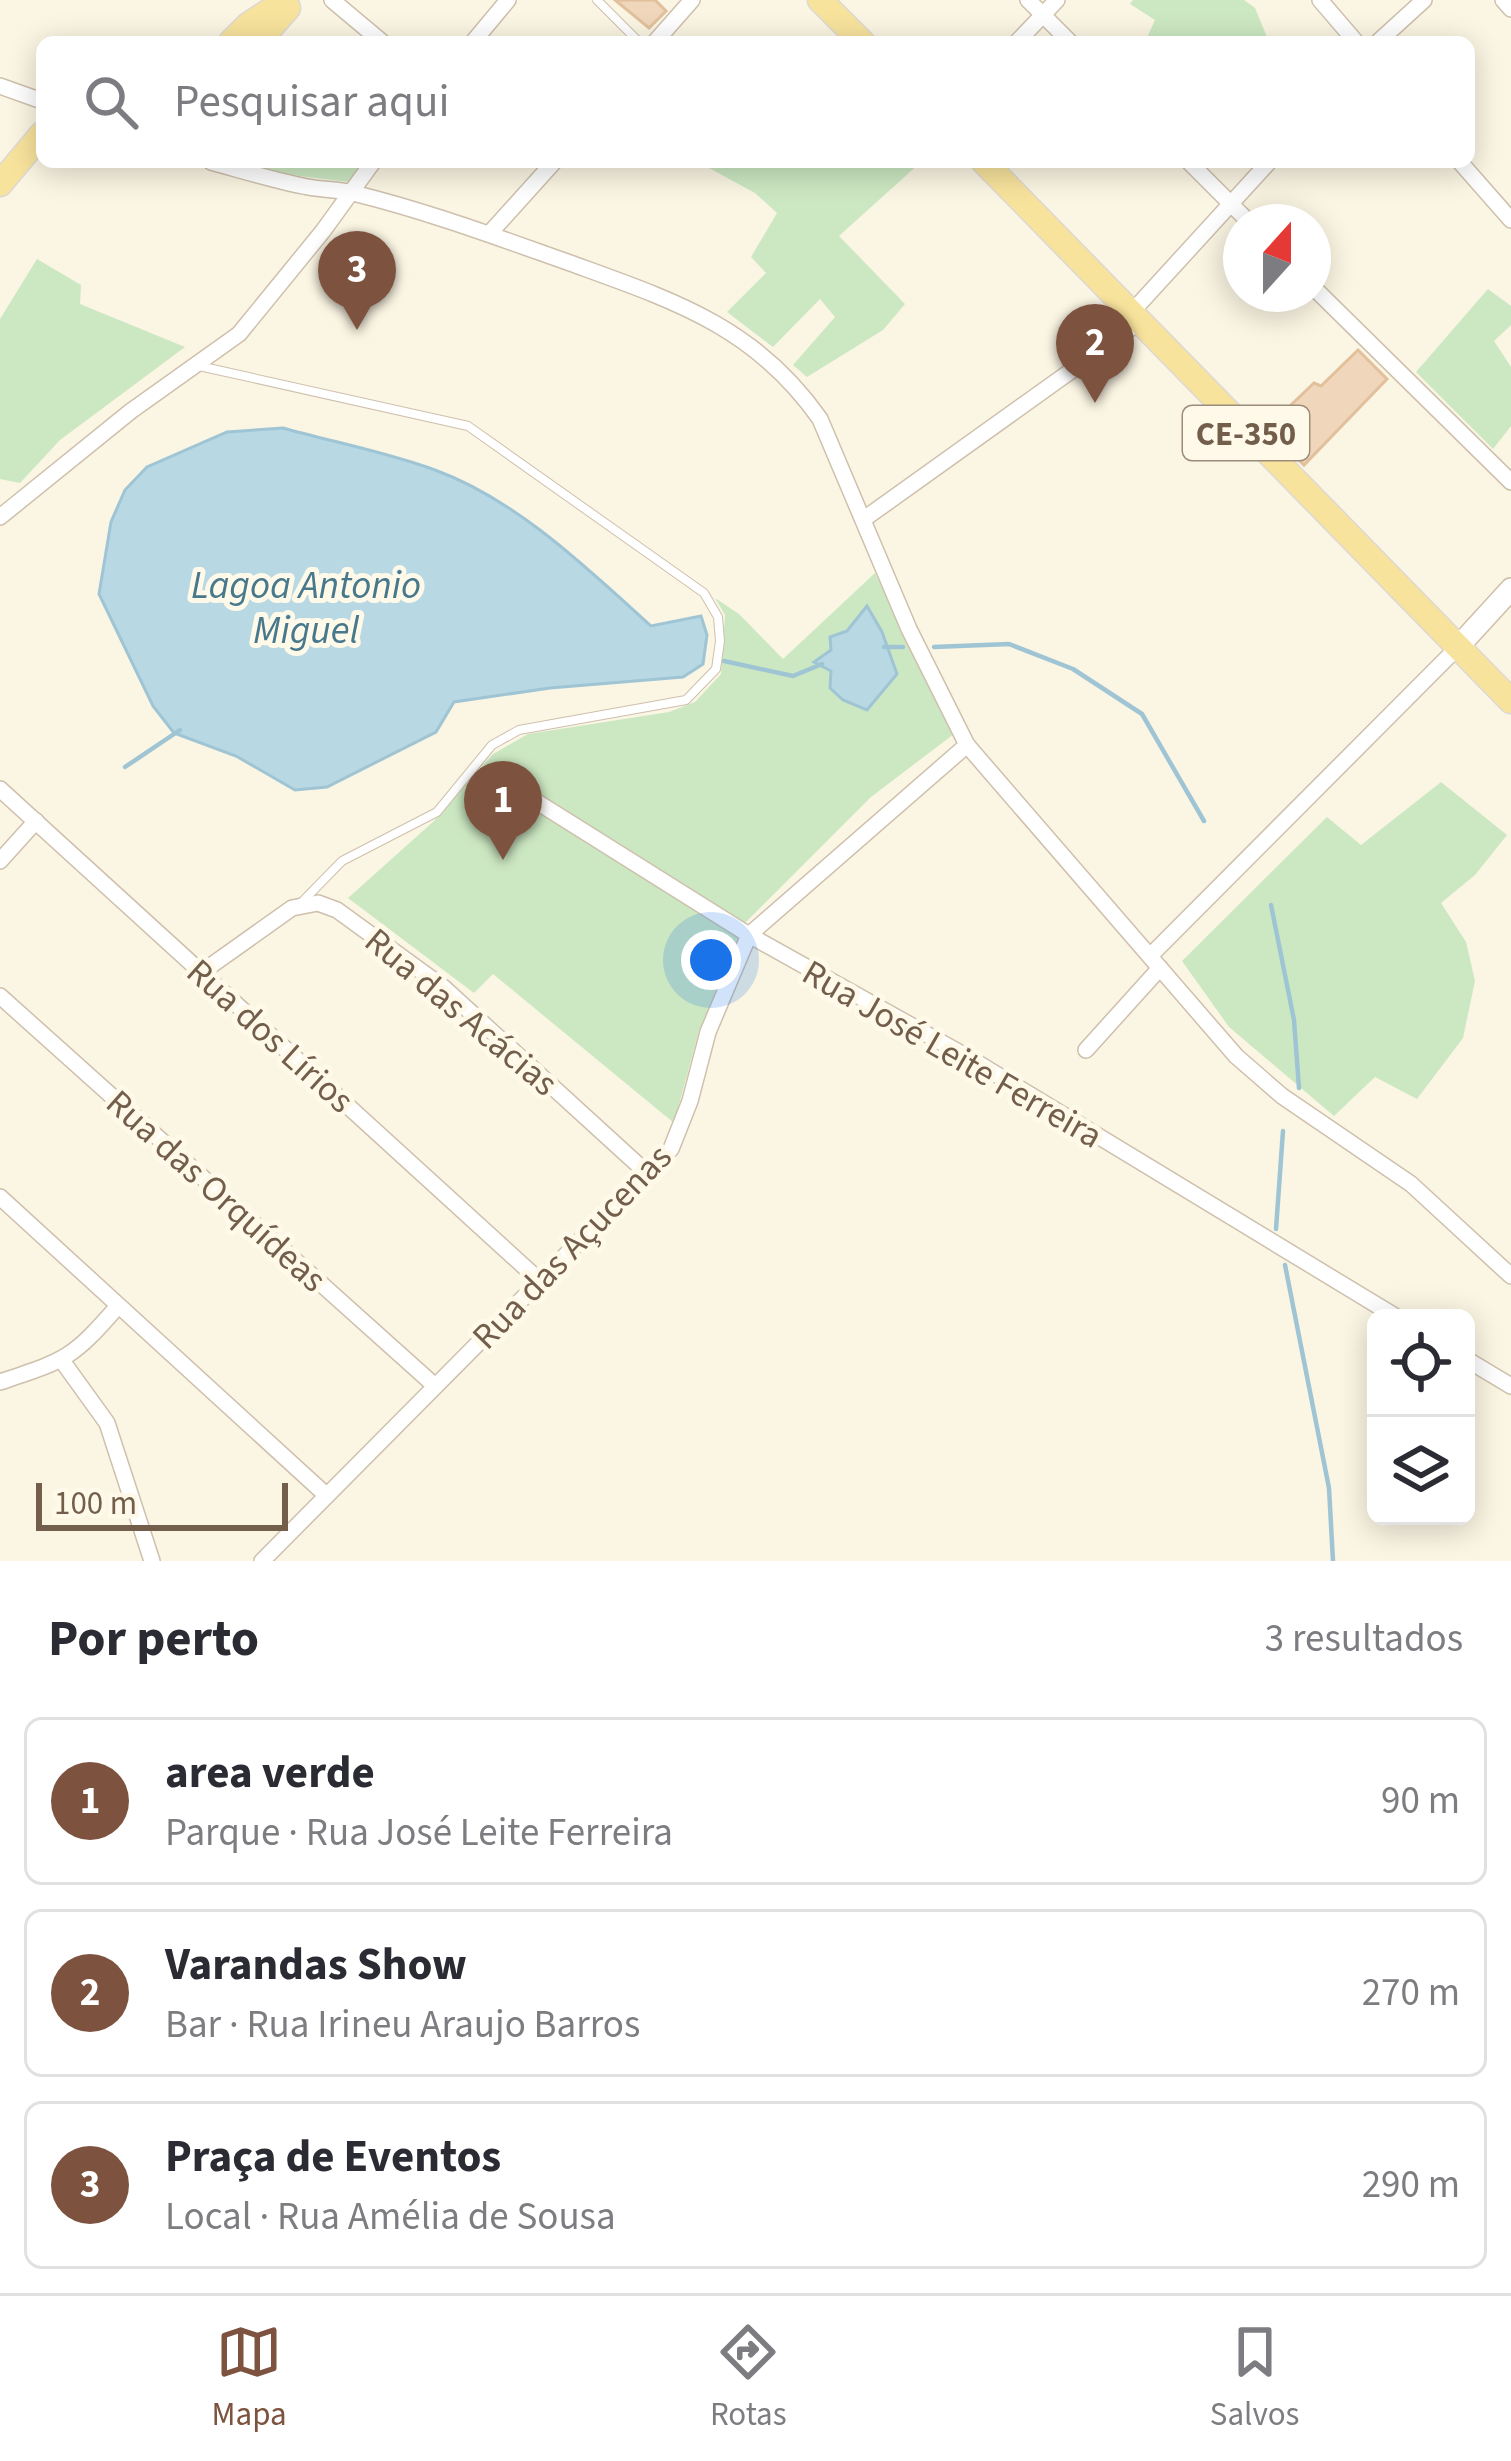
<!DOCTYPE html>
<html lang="pt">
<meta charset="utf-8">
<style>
body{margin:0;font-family:"Source Sans 3",sans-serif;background:#f2f2f3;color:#2b2b33}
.controls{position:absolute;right:36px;bottom:36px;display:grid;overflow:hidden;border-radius:18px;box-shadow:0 6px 30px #0003}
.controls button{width:108px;height:108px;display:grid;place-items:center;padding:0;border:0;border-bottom:3px solid #e1e1e2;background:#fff;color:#2b2b33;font:60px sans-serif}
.compass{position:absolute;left:1223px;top:204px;width:108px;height:108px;border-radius:50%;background:#fff;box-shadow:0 6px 30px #0003;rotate:21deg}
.scale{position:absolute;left:36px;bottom:30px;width:252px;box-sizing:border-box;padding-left:12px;border:6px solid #725e4a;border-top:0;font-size:33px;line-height:42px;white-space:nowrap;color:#725e4a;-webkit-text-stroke:9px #fef9e9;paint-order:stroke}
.you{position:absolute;left:711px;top:960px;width:42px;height:42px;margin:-30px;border:9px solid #fff;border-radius:50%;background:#1a73e8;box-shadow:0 0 0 18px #1a73e833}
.badge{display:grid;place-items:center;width:78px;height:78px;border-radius:50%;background:#7d523e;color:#fff;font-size:39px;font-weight:700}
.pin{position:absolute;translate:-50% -99px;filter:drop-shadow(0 3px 6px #0008)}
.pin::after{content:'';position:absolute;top:63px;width:42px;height:36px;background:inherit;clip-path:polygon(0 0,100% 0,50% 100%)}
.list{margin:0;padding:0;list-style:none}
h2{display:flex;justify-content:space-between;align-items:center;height:156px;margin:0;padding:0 48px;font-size:51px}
h2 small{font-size:39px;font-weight:400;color:#7c7c81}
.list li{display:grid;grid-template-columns:78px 1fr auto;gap:36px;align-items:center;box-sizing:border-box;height:168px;margin:0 24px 24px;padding:0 24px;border:3px solid #e1e1e2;border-radius:18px}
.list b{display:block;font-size:45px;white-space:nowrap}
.list p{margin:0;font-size:39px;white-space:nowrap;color:#7c7c81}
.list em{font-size:39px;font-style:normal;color:#7c7c81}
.icon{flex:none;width:66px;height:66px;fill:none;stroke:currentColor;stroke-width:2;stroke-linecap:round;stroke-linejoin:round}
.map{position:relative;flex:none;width:1511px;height:1561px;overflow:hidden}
.search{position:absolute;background:#fff;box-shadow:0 6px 30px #0003;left:36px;right:36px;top:36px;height:132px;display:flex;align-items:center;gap:30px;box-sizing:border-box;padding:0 42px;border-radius:18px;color:#7c7c81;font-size:45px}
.sheet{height:732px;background:#fff}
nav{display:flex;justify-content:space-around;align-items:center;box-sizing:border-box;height:168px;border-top:3px solid #e1e1e2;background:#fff;font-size:33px;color:#7c7c81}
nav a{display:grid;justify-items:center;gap:6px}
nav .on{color:#7d523e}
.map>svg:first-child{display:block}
.green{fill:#cce8c2}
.water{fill:#b8d8e4;stroke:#9fc5d5;stroke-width:3}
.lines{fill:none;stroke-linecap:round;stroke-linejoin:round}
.stream{stroke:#9fc5d5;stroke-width:4.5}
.building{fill:#f0d7bb;stroke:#e2c09c;stroke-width:3}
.lane-casing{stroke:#cec0ad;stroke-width:10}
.street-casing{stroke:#cec0ad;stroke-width:18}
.secondary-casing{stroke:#cfbfa8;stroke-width:24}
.primary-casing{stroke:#ddd8d4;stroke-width:27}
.lane{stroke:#fff;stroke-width:8}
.street{stroke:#fff;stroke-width:15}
.secondary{stroke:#fff;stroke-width:21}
.primary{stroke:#f8e39d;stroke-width:24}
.labels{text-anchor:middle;stroke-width:10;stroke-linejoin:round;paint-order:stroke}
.shield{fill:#fef9e9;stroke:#9c8c7a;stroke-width:3}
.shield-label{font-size:33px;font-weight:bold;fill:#725e4a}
.street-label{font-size:36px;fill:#725e4a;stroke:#fef9e9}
.water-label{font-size:39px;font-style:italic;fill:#47788c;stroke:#fef9e9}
</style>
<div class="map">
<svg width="1511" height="1561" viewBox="0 0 1511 1561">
<rect width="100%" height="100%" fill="#fbf5e3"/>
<!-- green -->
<g class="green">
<polygon points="1133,0 1244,0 1255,8 1269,42 1145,42 1155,20 1130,4"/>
<polygon points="249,162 364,162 349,182 258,171"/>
<polygon points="698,162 921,162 839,236 905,304 883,330 807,377 793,365 835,317 820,299 773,347 727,312 766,273 751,257 777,213 755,193"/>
<polygon points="37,259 81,285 80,304 185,347 60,440 20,483 0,479 0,319"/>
<polygon points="1488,289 1511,306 1511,325 1494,341 1511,367 1511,426 1493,449 1416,372"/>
<polygon points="875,573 954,734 871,797 745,923 510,775 498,785 739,937 698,1034 674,1123 493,974 474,993 348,898 434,821 493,754 528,734 669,712 695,702 721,674 725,615 715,598 739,614 783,659"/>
<polygon points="1441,782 1507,835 1475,875 1441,903 1466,942 1475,981 1463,1038 1417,1099 1375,1077 1334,1116 1229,1027 1182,961 1327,817 1361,845"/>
</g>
<!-- water -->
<g class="water">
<path d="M283,428C333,442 386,452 435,470C517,500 587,568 651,626L701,616L707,635L703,664L683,677L550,688L454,702L436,732L327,787L295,790L236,756L174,733L153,706L99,594L111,522L125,490L147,467L227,432Z"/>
<polygon points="867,606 882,632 897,674 867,710 843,700 830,688 831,671 814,662 831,650 830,637 847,631"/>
</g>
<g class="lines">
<!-- stream -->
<g class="stream">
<polyline points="884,647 903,647"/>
<polyline points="934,647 1009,644 1073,669 1142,714 1204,821"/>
<polyline points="724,661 793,676 822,664"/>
<polyline points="125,767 180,730"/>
<polyline points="1271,905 1294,1020 1299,1088"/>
<polyline points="1276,1229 1283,1131"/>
<polyline points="1285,1265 1329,1488 1333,1561"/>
</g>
</g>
<!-- building -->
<g class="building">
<polygon points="615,0 655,0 666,11 649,28"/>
<polygon points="1358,350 1387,379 1304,465 1267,428 1314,383 1321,386"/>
</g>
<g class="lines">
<!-- lane casing -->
<g class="lane-casing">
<g id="lane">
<polyline points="597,0 639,42"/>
<polyline points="199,366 468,426 704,593 718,617 720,641 716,669 686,700 519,730 492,745 437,812 342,861 301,903"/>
</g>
</g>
<!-- street casing -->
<g class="street-casing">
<g id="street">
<polyline points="332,0 382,42"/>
<polyline points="1028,0 1070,42"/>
<polyline points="1320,0 1356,42"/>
<polyline points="1503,0 1511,9"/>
<polyline points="473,42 508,0"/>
<polyline points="655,42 692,0"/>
<polyline points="1017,42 1057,0"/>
<polyline points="1378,42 1424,0"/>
<polyline points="0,86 42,101"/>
<path d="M211,162C244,171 276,181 308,187C323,190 339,189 353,193C427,211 499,238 570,263C672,300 755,326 820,419L909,629L967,745L1236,1056L1282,1096L1411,1184L1511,1276"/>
<polyline points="1189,162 1249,222"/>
<polyline points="1460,162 1511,220"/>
<polyline points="489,234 554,162"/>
<polyline points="1313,287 1511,482"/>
<polyline points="1130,314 1269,162"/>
<polyline points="0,517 131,411 239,334 323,231 373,162"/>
<polyline points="864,519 1138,323"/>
<polyline points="510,785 749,935 971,1059 1398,1318"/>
<polyline points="0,789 541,1282"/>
<polyline points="0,861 36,821"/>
<polyline points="1150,956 1458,647"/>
<polyline points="202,972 292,908 318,903 337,910 443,987 647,1173"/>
<polyline points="0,996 434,1385"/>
<polyline points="1086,1050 1160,968"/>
<polyline points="0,1197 326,1495"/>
<polyline points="1466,1359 1511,1386"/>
<polyline points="63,1362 107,1423 152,1561"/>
<path d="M0,1382C66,1360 72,1359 118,1306"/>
<polyline points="262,1561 671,1149 690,1101 708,1032 749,935 967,745"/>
</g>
</g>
<!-- secondary casing -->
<g class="secondary-casing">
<polyline id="secondary" points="1458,647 1511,589"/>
</g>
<!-- primary casing -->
<g class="primary-casing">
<g id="primary">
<polyline points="820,0 862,42"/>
<polyline points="231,42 248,25 286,0"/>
<polyline points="258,42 288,8"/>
<polyline points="984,162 1511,701"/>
<polyline points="0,184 42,134"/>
</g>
</g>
<!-- lane -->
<use href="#lane" class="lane"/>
<!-- street -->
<use href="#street" class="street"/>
<!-- secondary -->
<use href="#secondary" class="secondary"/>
<!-- primary -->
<use href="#primary" class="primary"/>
</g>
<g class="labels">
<!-- shield labels -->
<rect class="shield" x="1183" y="406" width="126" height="54" rx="9"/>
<g class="shield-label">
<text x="1246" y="445">CE-350</text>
</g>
<!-- street labels -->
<g class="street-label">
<text transform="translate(462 1011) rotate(40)" y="13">Rua das Acácias</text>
<text transform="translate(271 1035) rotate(42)" y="13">Rua dos Lírios</text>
<text transform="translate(953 1053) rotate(30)" y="13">Rua José Leite Ferreira</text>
<text transform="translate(217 1190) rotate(42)" y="13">Rua das Orquídeas</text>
<text transform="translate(571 1246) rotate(-46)" y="13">Rua das Açucenas</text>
</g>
<!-- water labels -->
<g class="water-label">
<text x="306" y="598">Lagoa Antonio<tspan x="306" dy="45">Miguel</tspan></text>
</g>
</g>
</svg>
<div class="controls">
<button><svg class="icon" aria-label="locate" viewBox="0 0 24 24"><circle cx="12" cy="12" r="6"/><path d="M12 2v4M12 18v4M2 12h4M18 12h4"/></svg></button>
<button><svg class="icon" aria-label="layers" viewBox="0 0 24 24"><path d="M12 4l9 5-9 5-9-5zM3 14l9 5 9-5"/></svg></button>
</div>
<svg class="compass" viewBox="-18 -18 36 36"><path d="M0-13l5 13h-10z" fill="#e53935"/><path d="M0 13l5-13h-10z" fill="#7c7c81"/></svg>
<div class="scale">100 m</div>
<div class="you"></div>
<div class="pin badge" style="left:503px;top:860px">1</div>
<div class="pin badge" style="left:1095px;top:403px">2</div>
<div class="pin badge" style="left:357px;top:330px">3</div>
<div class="search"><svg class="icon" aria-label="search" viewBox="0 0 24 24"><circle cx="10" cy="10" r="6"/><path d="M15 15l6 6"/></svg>Pesquisar aqui</div>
</div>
<section class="sheet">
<h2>Por perto<small>3 resultados</small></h2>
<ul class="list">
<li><span class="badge">1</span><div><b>area verde</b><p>Parque · Rua José Leite Ferreira</p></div><em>90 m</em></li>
<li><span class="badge">2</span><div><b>Varandas Show</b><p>Bar · Rua Irineu Araujo Barros</p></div><em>270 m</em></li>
<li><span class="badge">3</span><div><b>Praça de Eventos</b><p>Local · Rua Amélia de Sousa</p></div><em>290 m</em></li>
</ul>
</section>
<nav>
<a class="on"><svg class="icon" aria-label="map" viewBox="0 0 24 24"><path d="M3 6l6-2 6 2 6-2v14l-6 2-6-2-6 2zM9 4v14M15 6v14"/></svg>Mapa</a>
<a><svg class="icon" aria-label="directions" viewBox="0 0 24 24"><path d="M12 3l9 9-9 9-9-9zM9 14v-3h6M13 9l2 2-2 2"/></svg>Rotas</a>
<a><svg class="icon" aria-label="saved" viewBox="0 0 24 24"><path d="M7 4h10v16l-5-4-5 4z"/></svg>Salvos</a>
</nav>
